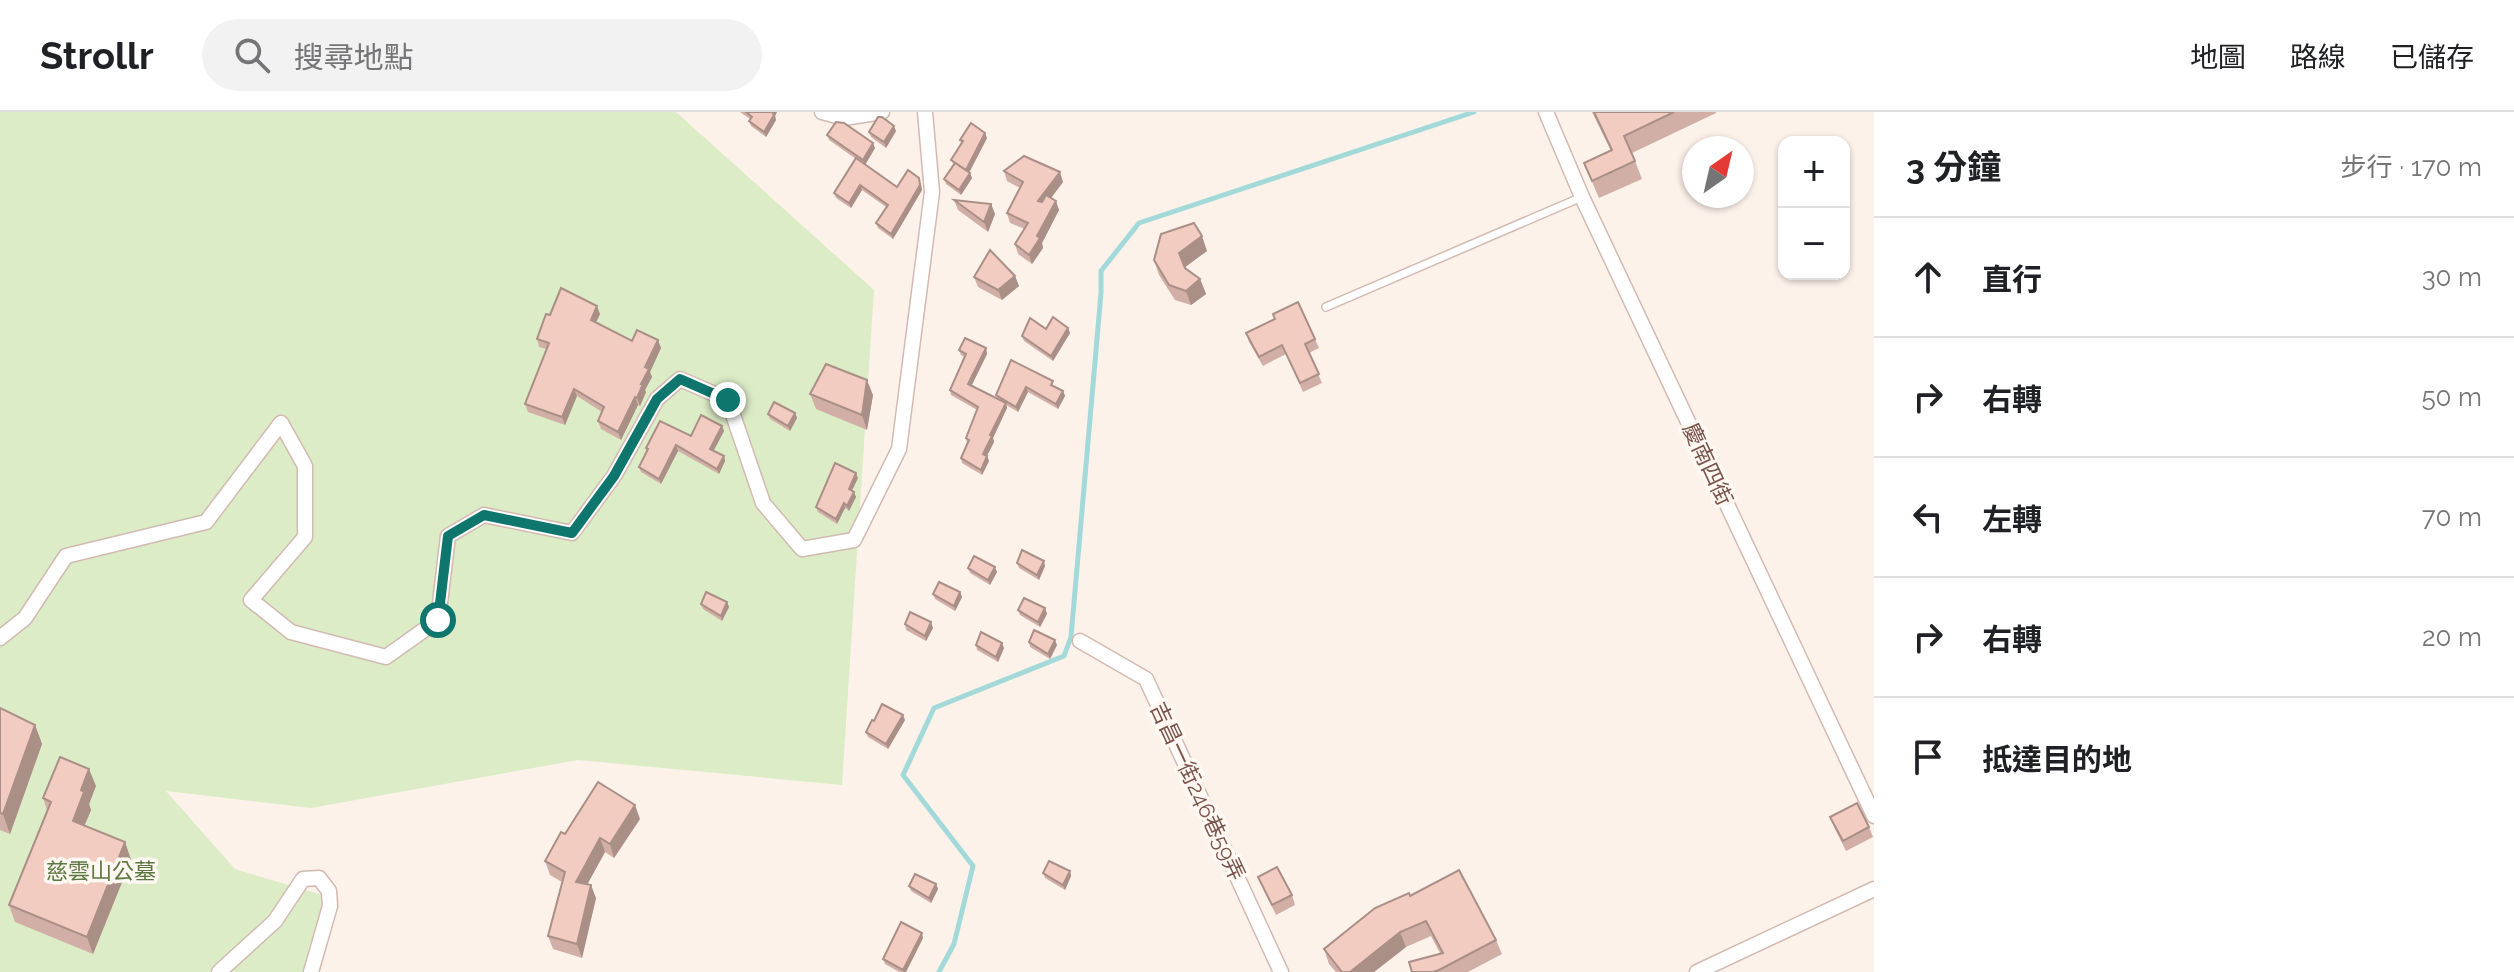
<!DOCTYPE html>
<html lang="zh-TW">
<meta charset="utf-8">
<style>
body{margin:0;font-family:Raleway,"Noto Sans TC",sans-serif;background:#f2f2f2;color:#202124}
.controls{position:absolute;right:24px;top:24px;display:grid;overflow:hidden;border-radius:16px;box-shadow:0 2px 6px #0004}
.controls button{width:72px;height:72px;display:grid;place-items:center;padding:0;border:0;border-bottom:2px solid #e0e0e0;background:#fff;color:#202124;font:40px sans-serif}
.compass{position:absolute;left:1682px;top:24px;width:72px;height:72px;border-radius:50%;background:#fff;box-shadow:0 2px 6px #0004;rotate:34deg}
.stop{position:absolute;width:24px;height:24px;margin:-18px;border:6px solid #0f766e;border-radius:50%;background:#fff}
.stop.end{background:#0f766e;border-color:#fff;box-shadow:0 2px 8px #0008}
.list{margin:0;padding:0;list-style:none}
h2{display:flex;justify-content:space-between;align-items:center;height:104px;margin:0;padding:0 32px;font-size:34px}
h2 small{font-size:26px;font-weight:400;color:#757577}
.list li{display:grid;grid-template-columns:52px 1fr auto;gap:24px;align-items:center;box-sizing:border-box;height:120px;padding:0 32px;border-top:2px solid #e0e0e0}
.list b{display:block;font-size:30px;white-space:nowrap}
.list em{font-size:26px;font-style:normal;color:#757577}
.icon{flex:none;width:44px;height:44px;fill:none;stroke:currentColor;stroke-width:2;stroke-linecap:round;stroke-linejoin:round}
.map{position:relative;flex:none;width:1874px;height:860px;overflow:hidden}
header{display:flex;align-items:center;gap:48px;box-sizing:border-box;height:112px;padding:0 40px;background:#fff;border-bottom:2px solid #e0e0e0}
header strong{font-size:38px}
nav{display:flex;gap:44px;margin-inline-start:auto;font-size:28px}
.search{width:560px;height:72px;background:#f2f2f2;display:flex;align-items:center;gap:20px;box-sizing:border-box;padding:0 28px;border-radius:44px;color:#757577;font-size:30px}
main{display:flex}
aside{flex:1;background:#fff}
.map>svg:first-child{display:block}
.green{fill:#dcecc7}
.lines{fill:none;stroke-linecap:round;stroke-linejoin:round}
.stream{stroke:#a3dad9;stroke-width:5}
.lane-casing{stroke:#d3bab1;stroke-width:10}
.street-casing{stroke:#d3bab1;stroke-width:17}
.lane{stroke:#fff;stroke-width:7}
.street{stroke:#fff;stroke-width:14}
.wall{fill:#d1afa6}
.shaded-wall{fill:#aa8f87}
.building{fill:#f3ccc1;stroke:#aa8f87;stroke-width:2}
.route{stroke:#0f766e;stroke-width:10}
.labels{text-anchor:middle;stroke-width:7;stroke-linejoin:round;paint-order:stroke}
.street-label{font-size:22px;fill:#79544c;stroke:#fff7f1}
.park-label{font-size:22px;fill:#5b7941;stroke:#fff7f1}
</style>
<header>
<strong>Strollr</strong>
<div class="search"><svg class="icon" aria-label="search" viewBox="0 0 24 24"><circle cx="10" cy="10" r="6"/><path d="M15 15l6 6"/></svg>搜尋地點</div>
<nav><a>地圖</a><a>路線</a><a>已儲存</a></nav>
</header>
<main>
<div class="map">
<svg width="1874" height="860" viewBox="0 0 1874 860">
<rect width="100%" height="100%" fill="#fdf2ea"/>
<!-- green -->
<polygon class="green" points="0,0 676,0 874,178 842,673 578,648 311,696 166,679 235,757 339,788 307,860 0,860"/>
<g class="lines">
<!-- stream -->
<polyline class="stream" points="939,860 954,832 973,754 903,663 934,596 1064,544 1071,525 1101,181 1101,159 1139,111 1474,0"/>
<!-- lane casing -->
<g class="lane-casing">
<polyline id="lane" points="1326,195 1582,85"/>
</g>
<!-- street casing -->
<g class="street-casing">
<g id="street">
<polyline points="822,0 844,6 882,0"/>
<polyline points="1546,0 1582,85 1874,704"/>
<polyline points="0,526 25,506 66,444 206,410 281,311 305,354 305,425 251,488 291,520 386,545 438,508 448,424 484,403 572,421 614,364 657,287 680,267 728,288 763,391 802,437 854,428 899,337 932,80 925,0"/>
<polyline points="1080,529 1146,567 1281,860"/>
<polyline points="219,860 275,809 303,767 319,766 329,779 330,794 311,860"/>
<polyline points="1697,860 1874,777"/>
</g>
</g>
<!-- lane -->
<use href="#lane" class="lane"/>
<!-- street -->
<use href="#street" class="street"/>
</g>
<!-- wall -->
<g class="wall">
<polygon points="740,0 777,0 775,4 776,8 766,25 751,14 749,9 750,7"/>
<polygon points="1592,0 1716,0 1716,1 1632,41 1642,67 1599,86 1584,51 1611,39"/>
<polygon points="896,19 886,36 871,25 869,20"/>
<polygon points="827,23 875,36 865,53 897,75 921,71 922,78 893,127 878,116 876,111 886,95 862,78 851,96 836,86 834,81 856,47 829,28"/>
<polygon points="987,26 969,60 972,66 961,83 946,72 944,67 954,53 951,48 961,31 960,28"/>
<polygon points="1004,59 1063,70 1051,86 1059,98 1042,131 1043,136 1032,152 1018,142 1015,132 1025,117 1010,111 1007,101 1020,76 1007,69"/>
<polygon points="954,88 991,92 995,102 988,120 958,98"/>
<polygon points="1207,139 1184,155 1200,167 1206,182 1191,193 1175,188 1159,163 1154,148"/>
<polygon points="1015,164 1019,174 1002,188 978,175 974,165"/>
<polygon points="600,202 596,211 632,229 661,236 650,260 652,265 645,278 646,280 640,294 638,293 621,328 601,317 598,309 602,300 577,284 565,313 528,300 525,292 547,237 539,235 537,227 550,203"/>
<polygon points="1068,216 1070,221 1053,249 1024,229 1022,224"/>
<polygon points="1246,221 1315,227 1319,236 1309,241 1322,271 1303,280 1286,242 1263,254 1249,230"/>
<polygon points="986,236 987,242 971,274 998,287 996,283 1011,248 1063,279 1065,284 1058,297 1028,280 1018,300 1006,293 1007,296 993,326 994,330 987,344 989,349 982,363 962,351 961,346 967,331 966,326 977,298 951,283 950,278 964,245 961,243 959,238"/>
<polygon points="810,282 873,283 867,318 816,297"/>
<polygon points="795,301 797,306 790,319 770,307 768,302"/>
<polygon points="722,314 724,319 713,339 724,344 725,349 719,362 678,339 661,372 641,360 639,355 647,339 646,336 691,324"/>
<polygon points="858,366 852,379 856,385 849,399 845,396 837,412 818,400 816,395"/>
<polygon points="1017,451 1045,454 1039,468 1019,456"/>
<polygon points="968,456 997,460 990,473 970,461"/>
<polygon points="960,480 962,485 955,499 935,487 933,482"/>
<polygon points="727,490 729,495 722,509 703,497 701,492"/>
<polygon points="1045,496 1047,502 1040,515 1020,503 1018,498"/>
<polygon points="905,512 933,516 926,529 906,518"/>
<polygon points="1029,530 1057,533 1050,547 1030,535"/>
<polygon points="976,533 1004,536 998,550 977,538"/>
<polygon points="0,596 35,613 42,632 10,722 0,718"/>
<polygon points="905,608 888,637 868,625 866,620"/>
<polygon points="96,674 89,692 91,698 84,714 125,730 131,748 93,842 15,810 9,793 47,698 43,686"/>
<polygon points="1830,705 1869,715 1873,725 1846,739 1834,715"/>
<polygon points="640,707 614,746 605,740 587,772 596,786 582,846 553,837 548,824 562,770 550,763 545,749 565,722"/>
<polygon points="1070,759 1071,764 1065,778 1045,766 1043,761"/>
<polygon points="1258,765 1292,783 1295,793 1276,803"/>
<polygon points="936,772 938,777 931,791 911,779 909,774"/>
<polygon points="1410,784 1496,828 1502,842 1468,860 1412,860 1440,841 1431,824 1406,835 1374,860 1336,860 1329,852 1324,837"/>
<polygon points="923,826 906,860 899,860 885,852 883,847"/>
</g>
<!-- shaded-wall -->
<g class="shaded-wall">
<polygon points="772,0 777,0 775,4 776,8 766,25 764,20"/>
<polygon points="894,14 896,19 886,36 884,30"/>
<polygon points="985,21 987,26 968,63 966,58"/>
<polygon points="873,31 875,36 865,53 863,48"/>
<polygon points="1060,60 1063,70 1042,98 1038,89"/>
<polygon points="970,61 972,66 961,83 959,78"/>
<polygon points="919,66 922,78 893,127 891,122"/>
<polygon points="860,73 862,78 851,96 849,91"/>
<polygon points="1056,89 1059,98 1042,131 1043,136 1032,152 1029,143 1037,124"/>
<polygon points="991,92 995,102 988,120 984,110"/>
<polygon points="1202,124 1207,139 1184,156 1179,141"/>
<polygon points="1015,164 1019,174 1002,188 998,178"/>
<polygon points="1200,167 1206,182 1191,193 1186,179"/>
<polygon points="597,194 600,202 593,216 591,208"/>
<polygon points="1068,216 1070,221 1053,249 1051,244"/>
<polygon points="658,228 661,236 650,260 652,265 645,278 646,280 640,294 637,286 645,255"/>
<polygon points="986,236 987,242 970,277 968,272"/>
<polygon points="867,268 873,283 867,318 862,303"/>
<polygon points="1026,275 1028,280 1018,300 1016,295"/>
<polygon points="574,277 577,284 565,313 562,305"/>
<polygon points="1063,279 1065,284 1058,297 1056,292"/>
<polygon points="635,285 638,293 621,328 618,320"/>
<polygon points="1006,291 1007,296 993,326 994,330 985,347 983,342 990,323"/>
<polygon points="795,301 797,306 790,319 788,314"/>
<polygon points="722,314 724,319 712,342 710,337"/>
<polygon points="676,333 678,339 661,372 659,367"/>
<polygon points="724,344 725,349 719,362 717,357"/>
<polygon points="987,344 989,349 982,363 981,358"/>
<polygon points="856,361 858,366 850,382 849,377"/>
<polygon points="854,380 856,385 849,399 847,394"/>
<polygon points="844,391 845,396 837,412 836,407"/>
<polygon points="1044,449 1045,454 1039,468 1037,463"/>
<polygon points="995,455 997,460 990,473 988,468"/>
<polygon points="960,480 962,485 955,499 954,494"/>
<polygon points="727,490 729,495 722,509 721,504"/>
<polygon points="1045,496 1047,502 1040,515 1038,510"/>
<polygon points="931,510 933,516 926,529 925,524"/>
<polygon points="1055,528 1057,533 1050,547 1048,542"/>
<polygon points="1002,531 1004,536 998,550 996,545"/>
<polygon points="903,603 905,608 888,637 886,632"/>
<polygon points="35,613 42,632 10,722 3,702"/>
<polygon points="89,657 96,674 89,692 91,698 79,727 73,709 81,678"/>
<polygon points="635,693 640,707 614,746 610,732"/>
<polygon points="600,726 605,740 581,784 576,770"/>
<polygon points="125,730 131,748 93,842 87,825"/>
<polygon points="1070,759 1071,764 1065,778 1063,773"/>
<polygon points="936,772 938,777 931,791 929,786"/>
<polygon points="591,773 596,786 582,846 577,832"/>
<polygon points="1400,820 1406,835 1374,860 1350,860"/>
<polygon points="922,821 923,826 906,860 904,860 903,858"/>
</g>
<!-- building -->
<g class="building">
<polygon points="746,0 772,0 774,3 764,20 749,9 752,5"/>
<polygon points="1594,0 1674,0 1624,24 1635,49 1592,69 1584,51 1612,38"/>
<polygon points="878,5 882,5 894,14 884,30 869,20"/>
<polygon points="836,10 844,11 873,31 863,48 827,23"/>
<polygon points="971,11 985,21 966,58 951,48 963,29 960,28"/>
<polygon points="1024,44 1060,60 1038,89 1042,90 1046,83 1056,89 1037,124 1040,126 1029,143 1015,132 1028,111 1007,101 1023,70 1004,59"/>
<polygon points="856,46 897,75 908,58 919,66 920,73 891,122 876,111 888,93 860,73 849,91 834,81"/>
<polygon points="955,51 970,61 959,78 944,67"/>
<polygon points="954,88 991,92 984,110"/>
<polygon points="1194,111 1202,124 1179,141 1185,156 1200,167 1186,179 1169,173 1154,148 1161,122"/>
<polygon points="990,138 1015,164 998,178 974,165"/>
<polygon points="561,176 597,194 591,208 632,229 637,218 658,228 645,255 649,257 641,272 643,272 637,286 635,285 618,320 598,309 604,295 574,277 562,305 525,292 549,231 537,227 546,202 550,203"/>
<polygon points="1298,190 1315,227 1305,232 1319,262 1300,271 1282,233 1259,245 1246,221 1275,207 1273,202"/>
<polygon points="1053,205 1068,216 1051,244 1022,224 1030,206 1046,217"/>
<polygon points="965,226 986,236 968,272 1006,291 990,323 992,324 983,342 987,344 981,358 961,346 969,328 966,326 978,295 950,278 966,242 959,238"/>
<polygon points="1011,248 1053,269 1051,273 1063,279 1056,292 1026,275 1016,295 996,283"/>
<polygon points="826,252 867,268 862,303 810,282"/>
<polygon points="774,290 795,301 788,314 768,302"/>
<polygon points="701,303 722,314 710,337 724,344 717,357 676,333 659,367 639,355 648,337 646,336 660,309 691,324"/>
<polygon points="835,351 856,361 849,377 854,380 847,394 844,391 836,407 816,395"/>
<polygon points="1022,438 1044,449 1037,463 1017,451"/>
<polygon points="974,444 995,455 988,468 968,456"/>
<polygon points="939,470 960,480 954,494 933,482"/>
<polygon points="706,480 727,490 721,504 701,492"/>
<polygon points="1024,486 1045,496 1038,510 1018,498"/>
<polygon points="910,500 931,510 925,524 905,512"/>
<polygon points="1034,518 1055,528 1048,542 1029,530"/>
<polygon points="981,520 1002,531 996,545 976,533"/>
<polygon points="882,592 903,603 886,632 866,620 872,608 874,609"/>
<polygon points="0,596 35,613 3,702 0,701"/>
<polygon points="60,645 89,657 81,678 84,680 73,709 125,730 87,825 9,793 51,690 43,686"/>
<polygon points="598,670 635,693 610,732 600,726 576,770 591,773 577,832 548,824 565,760 545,749 561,720 565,722"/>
<polygon points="1857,691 1869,715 1843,729 1830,705"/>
<polygon points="1049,749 1070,759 1063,773 1043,761"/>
<polygon points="1277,755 1292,783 1272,793 1258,765"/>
<polygon points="1459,758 1496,828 1439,858 1433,860 1412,860 1409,850 1443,841 1426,809 1400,820 1350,860 1342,860 1324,837 1375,796 1409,781 1410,784"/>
<polygon points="915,762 936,772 929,786 909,774"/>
<polygon points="901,810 922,821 903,858 883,847"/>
</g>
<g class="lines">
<!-- route -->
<polyline class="route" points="438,508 448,424 484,403 572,421 614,364 657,287 680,267 728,288"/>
</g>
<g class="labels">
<!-- street labels -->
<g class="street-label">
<text transform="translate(1708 352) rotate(65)" y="8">慶南四街</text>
<text transform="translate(1198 679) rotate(65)" y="8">吉昌一街246巷59弄</text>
</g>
<!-- park labels -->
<g class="park-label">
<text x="101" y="767">慈雲山公墓</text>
</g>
</g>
</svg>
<div class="controls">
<button>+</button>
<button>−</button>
</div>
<svg class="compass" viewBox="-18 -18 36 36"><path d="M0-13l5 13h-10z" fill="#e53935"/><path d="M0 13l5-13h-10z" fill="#757577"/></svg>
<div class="stop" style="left:438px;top:508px"></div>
<div class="stop end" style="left:728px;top:288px"></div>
</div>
<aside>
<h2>3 分鐘<small>步行 · 170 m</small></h2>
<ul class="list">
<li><svg class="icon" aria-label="ahead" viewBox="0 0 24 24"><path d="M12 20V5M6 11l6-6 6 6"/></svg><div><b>直行</b></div><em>30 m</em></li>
<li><svg class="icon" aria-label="right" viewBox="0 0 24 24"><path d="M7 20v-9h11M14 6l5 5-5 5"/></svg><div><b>右轉</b></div><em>50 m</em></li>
<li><svg class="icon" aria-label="left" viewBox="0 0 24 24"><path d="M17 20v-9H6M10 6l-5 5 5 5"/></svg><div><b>左轉</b></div><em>70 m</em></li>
<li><svg class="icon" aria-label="right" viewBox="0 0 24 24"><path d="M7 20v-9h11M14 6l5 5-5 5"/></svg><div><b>右轉</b></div><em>20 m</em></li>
<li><svg class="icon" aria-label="arrive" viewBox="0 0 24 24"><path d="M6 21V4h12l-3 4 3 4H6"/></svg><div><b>抵達目的地</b></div></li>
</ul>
</aside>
</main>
